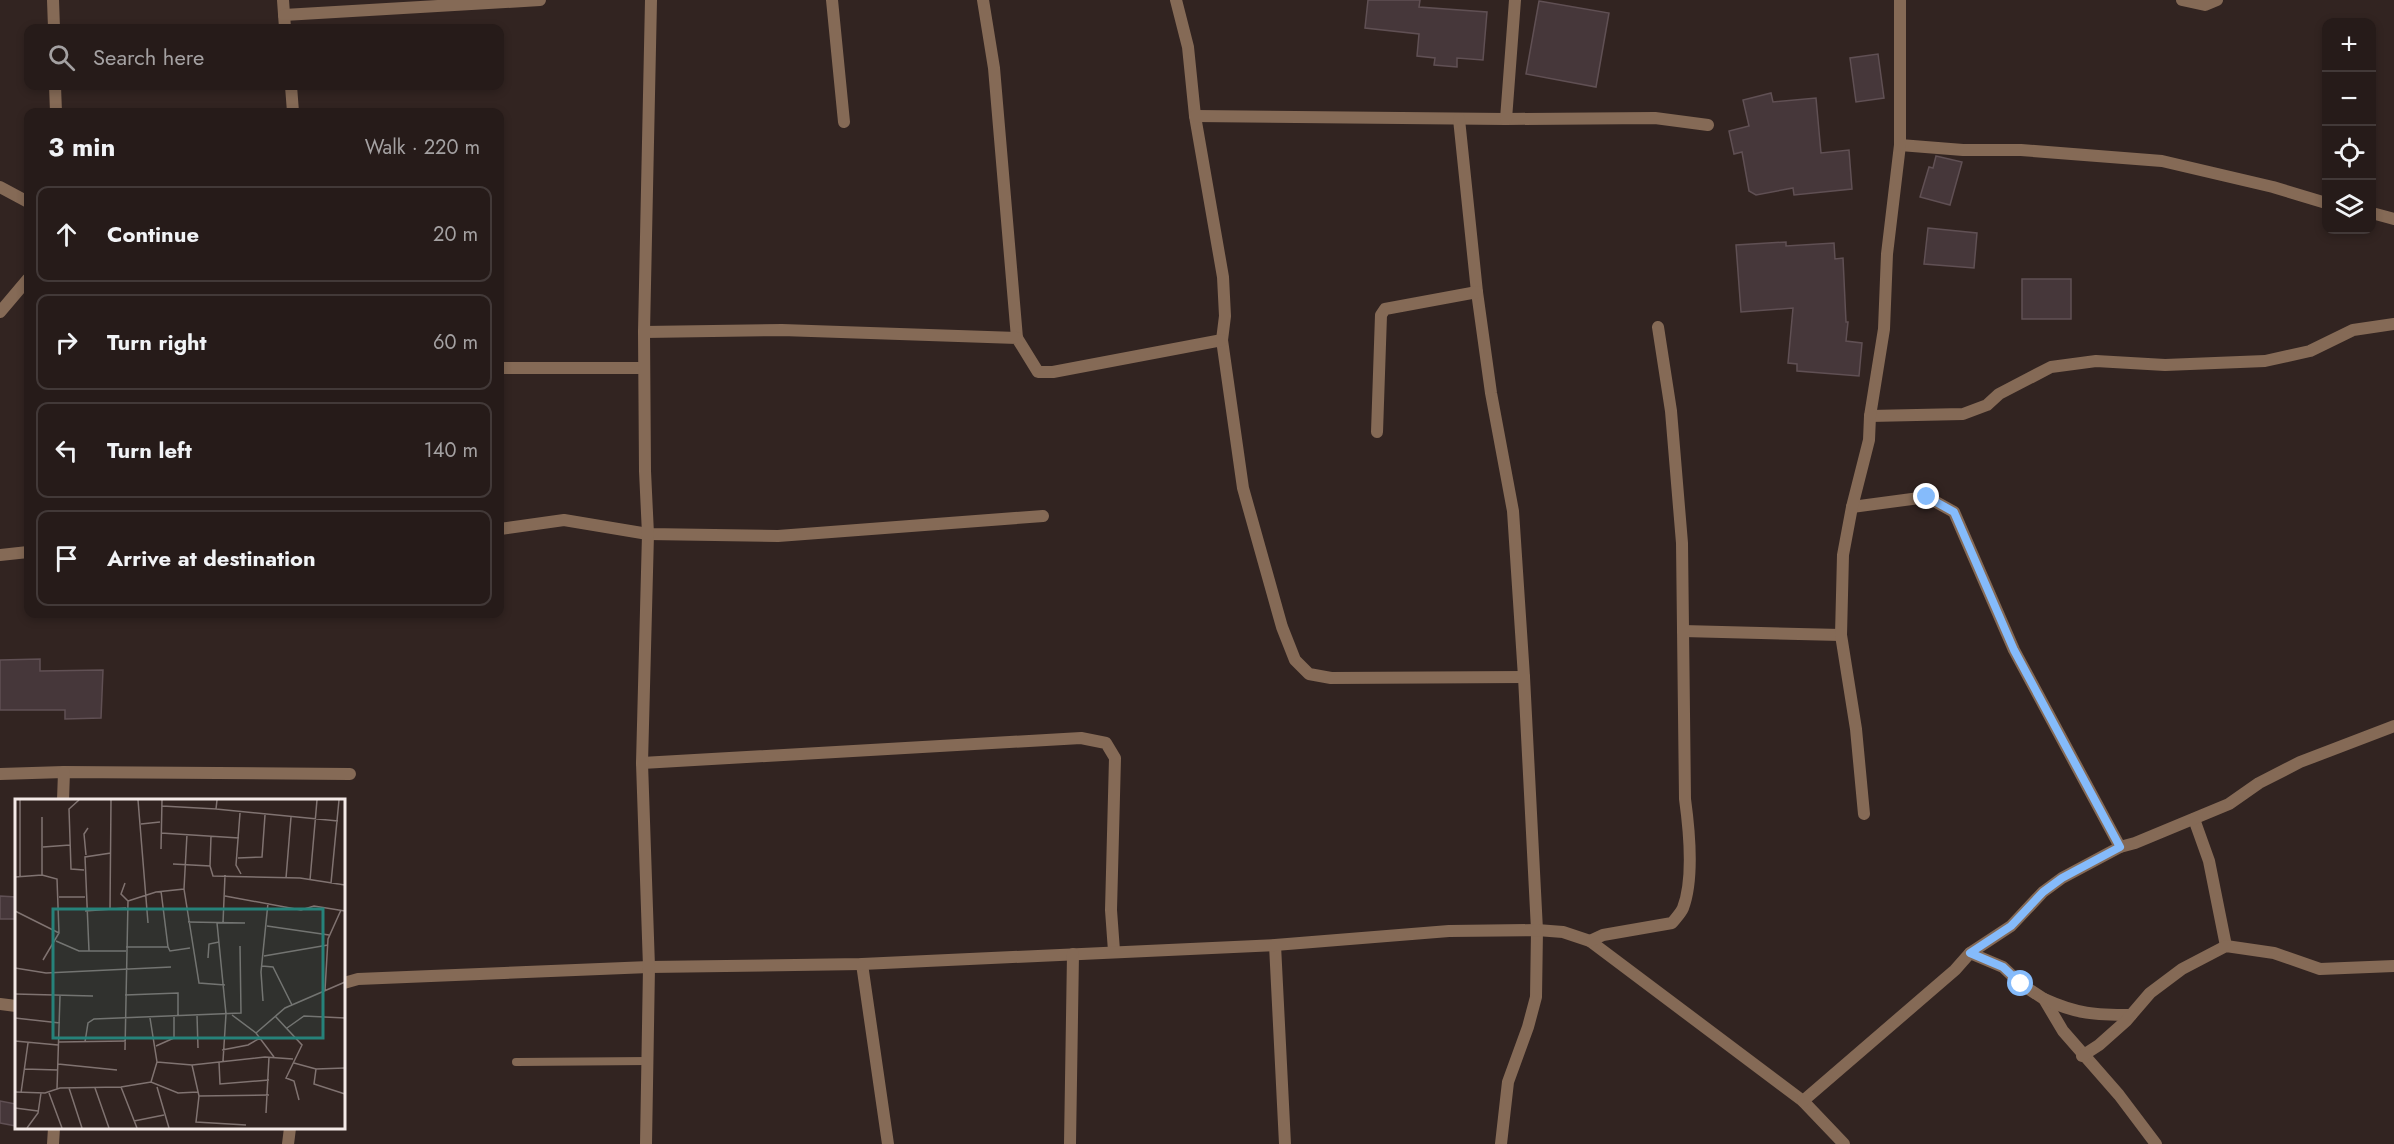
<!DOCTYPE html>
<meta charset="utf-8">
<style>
body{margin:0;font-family:Jost,sans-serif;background:#322826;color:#f1f3f6}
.controls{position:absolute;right:18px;top:18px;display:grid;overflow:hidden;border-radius:12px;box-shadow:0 3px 9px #0003}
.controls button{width:54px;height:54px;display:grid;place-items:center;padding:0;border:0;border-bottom:2px solid #423938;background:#261b19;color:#f1f3f6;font:30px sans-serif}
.stop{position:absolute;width:18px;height:18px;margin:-14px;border:4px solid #85bbfb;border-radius:50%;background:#fff}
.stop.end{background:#85bbfb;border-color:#fff;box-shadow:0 2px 6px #0008}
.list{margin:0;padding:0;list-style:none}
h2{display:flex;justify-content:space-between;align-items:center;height:78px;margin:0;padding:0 24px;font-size:26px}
h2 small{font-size:20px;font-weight:400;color:#a4a1a2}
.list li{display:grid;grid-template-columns:39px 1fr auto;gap:18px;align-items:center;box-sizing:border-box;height:96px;margin:0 12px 12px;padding:0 12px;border:2px solid #423938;border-radius:12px}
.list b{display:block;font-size:22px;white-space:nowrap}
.list em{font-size:20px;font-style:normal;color:#a4a1a2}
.icon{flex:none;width:33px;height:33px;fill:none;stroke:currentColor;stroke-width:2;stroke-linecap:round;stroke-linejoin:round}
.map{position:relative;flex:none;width:2394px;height:1144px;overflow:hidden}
.search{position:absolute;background:#261b19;box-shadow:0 3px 9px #0003;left:24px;top:24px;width:480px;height:66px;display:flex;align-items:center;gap:15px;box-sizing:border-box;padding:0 21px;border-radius:12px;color:#a4a1a2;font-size:22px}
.panel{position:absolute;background:#261b19;box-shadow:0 3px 9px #0003;left:24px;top:108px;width:480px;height:510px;border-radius:12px}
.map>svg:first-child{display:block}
.building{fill:#46373a;stroke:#605054;stroke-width:1.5}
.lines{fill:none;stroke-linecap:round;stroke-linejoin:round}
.service{stroke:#856a56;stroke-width:8}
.minor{stroke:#856a56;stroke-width:12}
.route{stroke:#85bbfb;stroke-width:8}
.inset-road{fill:none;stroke:#807371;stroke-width:1.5}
.view{fill:#26827a;fill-opacity:0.15;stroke:#26827a;stroke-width:3}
.inset-edge{fill:none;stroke:#f4eae8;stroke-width:3}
</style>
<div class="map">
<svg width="2394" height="1144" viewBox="0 0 2394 1144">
<rect width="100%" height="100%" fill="#322421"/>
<!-- building -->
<g class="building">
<polygon points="1368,0 1420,0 1419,7 1487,12 1483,60 1457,58 1457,67 1434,65 1435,58 1417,56 1419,34 1365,28"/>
<polygon points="1539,1 1609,13 1596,87 1526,74"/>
<polygon points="1878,54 1884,98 1856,102 1850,58"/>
<polygon points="1771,93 1773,102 1816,98 1821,153 1849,150 1852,189 1794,195 1793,188 1756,195 1749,191 1742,152 1734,154 1729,131 1749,126 1743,100"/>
<polygon points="1936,156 1962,162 1950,205 1920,197 1929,167 1933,168"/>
<polygon points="1928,228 1977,233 1974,268 1924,264"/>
<polygon points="1786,242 1786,246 1834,243 1835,259 1843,258 1846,322 1848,322 1846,341 1862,343 1859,376 1797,371 1797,364 1788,363 1793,308 1741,312 1736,245"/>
<rect x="2022" y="279" width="49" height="40"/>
<polygon points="40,659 40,671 103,670 101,718 65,719 65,710 0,710 0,660"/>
<polygon points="0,896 16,897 16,919 0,919"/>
<polygon points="0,1101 16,1104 16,1126 0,1123"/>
</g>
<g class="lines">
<!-- service -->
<polyline class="service" points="516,1062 649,1061"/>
<!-- minor -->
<g class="minor">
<polyline points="53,0 54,28"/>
<polyline points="283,0 285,28"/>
<polyline points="832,0 844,122"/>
<polyline points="983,0 994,68 1017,338"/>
<polyline points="1176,0 1188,47 1195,116 1223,277 1225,316 1222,340 1243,488 1282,627 1295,660 1309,674 1331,678 1524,677"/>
<polyline points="2182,0 2205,5 2217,0"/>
<polyline points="284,15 540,0"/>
<polyline points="55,86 56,112"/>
<polyline points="291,86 293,112"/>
<polyline points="1195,116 1506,119 1655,118 1708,125"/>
<polyline points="1459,119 1477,292 1491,393 1513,511 1524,677 1537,930 1536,997 1528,1027 1508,1082 1501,1144"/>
<polyline points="1506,119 1515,0"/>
<polyline points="1900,145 1963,150 2021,150 2162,161 2273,187 2326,203"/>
<polyline points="0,187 28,202"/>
<polyline points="2372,213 2394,219"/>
<polyline points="0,312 28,279"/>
<polyline points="644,332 782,330 1017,338 1038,372 1053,372 1222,340"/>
<polyline points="500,368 644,368"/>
<polyline points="1870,416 1963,414 1987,405 1999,394 2051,367 2096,361 2165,365 2265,361 2310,351 2353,330 2394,324"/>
<polyline points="1377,432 1381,315 1385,309 1477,292"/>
<polyline points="1852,507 1927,497 1954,512 2014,650 2120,847"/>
<polyline points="500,529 564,520 648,534 778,536 1043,516"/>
<polyline points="0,555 28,552"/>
<polyline points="1683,631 1841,635"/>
<polyline points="642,763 1081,738 1106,743 1115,758 1111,910 1114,951"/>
<polyline points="0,774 64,772 350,774"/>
<polyline points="63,800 64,772"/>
<polyline points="1864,814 1856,729 1841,635 1843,555 1852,507 1869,440 1870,416 1884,329 1887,254 1900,145 1900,0"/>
<polyline points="2194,819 2209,861 2226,946"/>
<polyline points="1590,941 1803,1101 1844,1144"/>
<polyline points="1275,945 1285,1144"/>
<polyline points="1970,953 2003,967 2021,984 2044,999 2063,1031 2119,1095 2156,1144"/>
<polyline points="862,964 888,1144"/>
<path d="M344,983L358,979L649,967L862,964L1275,945L1449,931L1537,930L1563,932L1590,941L1603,935L1672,923C1675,919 1681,913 1683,908C1694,879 1689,828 1685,799L1682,543L1671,411L1658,327"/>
<path d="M2044,999C2077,1014 2095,1015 2131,1015"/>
<polyline points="0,1004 16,1006"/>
<polyline points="2082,1056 2099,1045 2126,1021 2150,993 2182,969 2226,946 2274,953 2320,969 2394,966"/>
<polyline points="1803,1101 1955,970 1970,953 2011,926 2043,892 2062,878 2120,847 2135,843 2229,804 2259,783 2300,762 2394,726"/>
<polyline points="53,1144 54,1128"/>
<polyline points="288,1144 290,1128"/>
<polyline points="646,1144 649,967 642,763 648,534 645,471 644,332 651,0"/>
<polyline points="1070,1144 1073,954"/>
</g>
</g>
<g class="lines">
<!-- route -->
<polyline class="route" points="1927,497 1954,512 2014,650 2120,847 2062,878 2043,892 2011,926 1970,953 2003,967 2021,984"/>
</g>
<!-- overview -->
<g transform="translate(15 799)">
<rect width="330" height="330" fill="#322421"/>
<path class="inset-road" d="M5,1V77M64,1L54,10L56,70L69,71M123,1L133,124M147,7L201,10L202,1M201,10L323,22M225,14L221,66L226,75M126,25L145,23M146,34L224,39M28,48L55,46M146,50L147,1M71,56L69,35L73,29M223,59L247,58L250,16M158,65L195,67L198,77L285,79L330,86M195,67L196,37M27,76V18M0,78L27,76L42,80L44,134L28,161M271,79L276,18M295,81L302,1M110,84L106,95L113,102M316,84L324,1M169,90L184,184L210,186M146,92L153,148M210,97L286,111L299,107L330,112M44,98H70M113,102L141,93L169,90L172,35M95,111L96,1M0,112L44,134M70,112L111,109M173,123L230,124M202,124L211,215L208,262M208,124L210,76M252,127L314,136M41,142L64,152H111M111,148H153L155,152L175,149M74,152L70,58L96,54M249,157L313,146M193,159L194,145L204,143M247,167L258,168L277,206M0,169L31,174L156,168M310,191L313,140L326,111M0,195L78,197M110,196L163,194V217M248,202L246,173L253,104M182,216L183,249M217,216L241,234L259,258M260,217L287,246L271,279L279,282L284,301M0,219L45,224M135,219L142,263L136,283M272,229L289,217L330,219M241,234L270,209L330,183M0,242L43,246M44,243L111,242M70,243L73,224L79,220L226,214L225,147M141,247L159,239V218M110,251L113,102M207,251L233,246L245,239M142,263L177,266L250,258L278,260M204,263L205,285L254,281M279,264L301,270L330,269M43,265L102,271M177,266L184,297L181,323L231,326M9,270L43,271M301,270L299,285L330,295M106,288L122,329M142,288L154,329M54,289L67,329M80,289L94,329M42,290L45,197M0,293L30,294L45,289L106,288L136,283L163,294L183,293M6,294L13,244M34,294L47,329M184,297L254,296M0,309L23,312M251,314L254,258M119,322L149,316M12,329L23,314L26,294"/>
<path class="view" d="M38,110H308V239H38Z"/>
<rect width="330" height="330" class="inset-edge"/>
</g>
</svg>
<div class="controls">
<button>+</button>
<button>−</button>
<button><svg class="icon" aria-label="locate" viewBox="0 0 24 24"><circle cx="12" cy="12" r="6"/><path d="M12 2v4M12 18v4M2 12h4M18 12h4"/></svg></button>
<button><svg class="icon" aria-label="layers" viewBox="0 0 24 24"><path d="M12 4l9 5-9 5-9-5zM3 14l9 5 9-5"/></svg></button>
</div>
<div class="stop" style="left:2021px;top:984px"></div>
<div class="stop end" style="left:1927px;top:497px"></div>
<div class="search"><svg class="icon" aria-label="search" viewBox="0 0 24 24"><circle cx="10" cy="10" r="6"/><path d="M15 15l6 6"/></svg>Search here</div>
<section class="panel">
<h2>3 min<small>Walk · 220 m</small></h2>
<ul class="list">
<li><svg class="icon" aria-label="ahead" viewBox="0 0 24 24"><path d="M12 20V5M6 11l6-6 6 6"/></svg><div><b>Continue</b></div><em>20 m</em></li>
<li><svg class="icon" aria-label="right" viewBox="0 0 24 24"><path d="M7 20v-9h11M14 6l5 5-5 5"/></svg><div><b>Turn right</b></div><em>60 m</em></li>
<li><svg class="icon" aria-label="left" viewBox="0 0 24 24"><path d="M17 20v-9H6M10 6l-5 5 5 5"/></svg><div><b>Turn left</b></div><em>140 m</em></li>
<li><svg class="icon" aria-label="arrive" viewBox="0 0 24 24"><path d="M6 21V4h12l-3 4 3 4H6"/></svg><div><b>Arrive at destination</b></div></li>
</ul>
</section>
</div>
